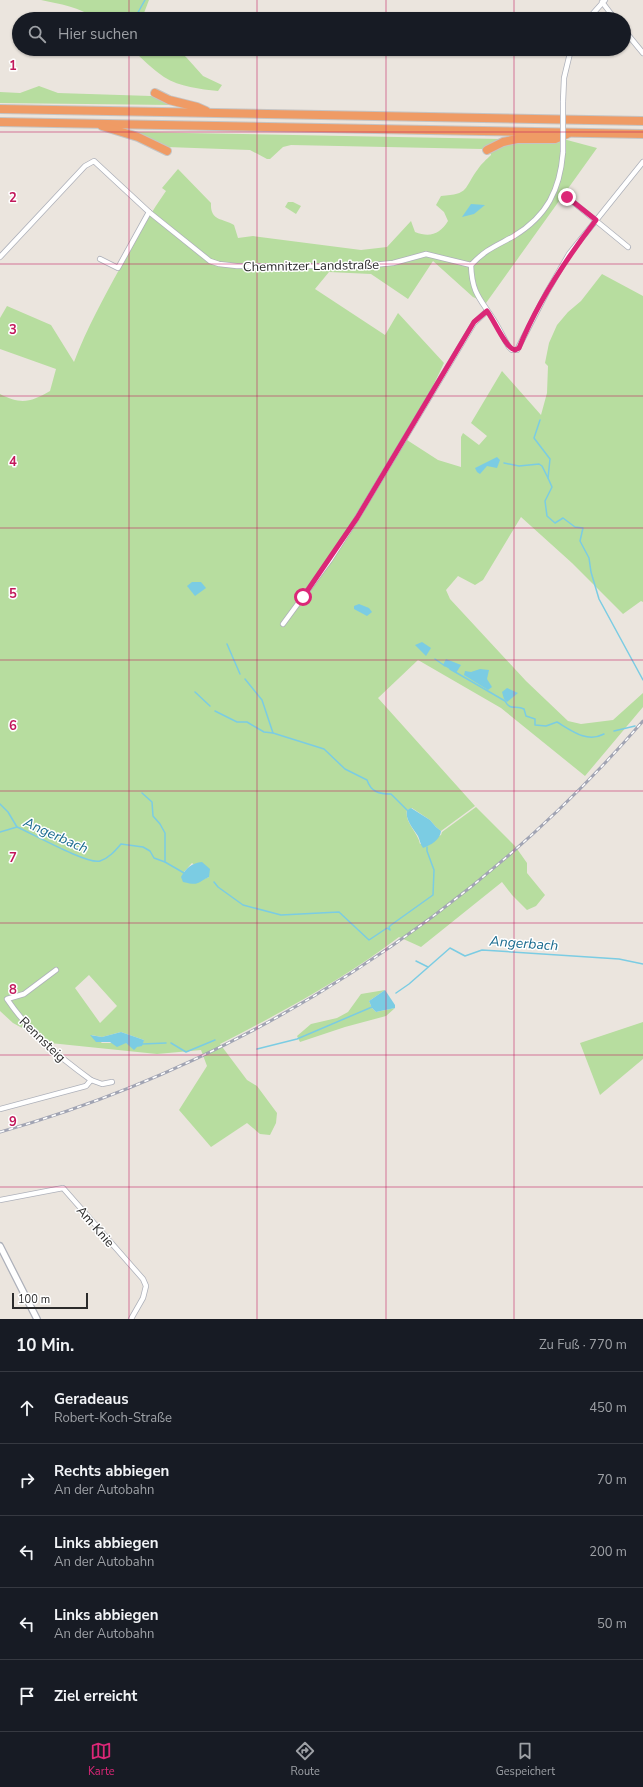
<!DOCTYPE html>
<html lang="de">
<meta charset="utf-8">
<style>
body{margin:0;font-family:"Nunito Sans",sans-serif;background:#242831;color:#f1f3f6}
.scale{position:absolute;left:12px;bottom:10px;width:76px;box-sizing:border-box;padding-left:4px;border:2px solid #2b2b2b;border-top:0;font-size:11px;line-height:14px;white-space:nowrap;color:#2b2b2b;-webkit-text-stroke:3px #fff;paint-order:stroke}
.stop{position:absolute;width:12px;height:12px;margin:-9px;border:3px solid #db2777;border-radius:50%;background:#fff}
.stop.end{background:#db2777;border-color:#fff;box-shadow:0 1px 4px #0008}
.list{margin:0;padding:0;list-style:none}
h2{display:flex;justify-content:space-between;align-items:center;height:52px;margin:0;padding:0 16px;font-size:17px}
h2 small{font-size:13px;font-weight:400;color:#9ea1a6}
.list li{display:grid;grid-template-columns:26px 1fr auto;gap:12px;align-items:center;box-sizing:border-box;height:72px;padding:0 16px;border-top:1px solid #363941}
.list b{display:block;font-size:15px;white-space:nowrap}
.list p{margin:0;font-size:13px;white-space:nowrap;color:#9ea1a6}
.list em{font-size:13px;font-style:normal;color:#9ea1a6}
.icon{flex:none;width:22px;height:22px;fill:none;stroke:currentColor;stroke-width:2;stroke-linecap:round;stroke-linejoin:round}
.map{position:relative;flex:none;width:643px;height:1319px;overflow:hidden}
.search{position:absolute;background:#171b24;box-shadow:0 1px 3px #0004;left:12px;right:12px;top:12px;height:44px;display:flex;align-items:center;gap:10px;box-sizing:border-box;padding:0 14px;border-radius:22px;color:#9ea1a6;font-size:15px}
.sheet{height:412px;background:#171b24}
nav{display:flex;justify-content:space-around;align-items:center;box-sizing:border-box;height:56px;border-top:1px solid #363941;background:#171b24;font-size:11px;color:#9ea1a6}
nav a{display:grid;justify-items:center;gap:2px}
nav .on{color:#db2777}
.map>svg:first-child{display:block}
.green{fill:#b7dd9f;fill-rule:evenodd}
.water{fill:#7bcce3}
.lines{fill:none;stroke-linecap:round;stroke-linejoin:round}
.stream{stroke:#7bcce3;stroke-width:1.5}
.minor-casing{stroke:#aeb1ba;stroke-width:6}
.tertiary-casing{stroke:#aeb1ba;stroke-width:8}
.motorway-casing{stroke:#c4c4c4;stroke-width:10}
.minor{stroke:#fff;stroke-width:4.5}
.tertiary{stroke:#fff;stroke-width:5.5}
.motorway{stroke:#ef9b65;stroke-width:8}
.rail-casing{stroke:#a1a4b3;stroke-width:3}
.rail{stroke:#fff;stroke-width:1.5;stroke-dasharray:4.5;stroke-linecap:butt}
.minor-bridge-casing{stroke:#aeb1ba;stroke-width:6;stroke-linecap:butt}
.minor-bridge{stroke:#fff;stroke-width:4.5}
.route{stroke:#db2777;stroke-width:5}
.grid{fill:none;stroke:#c2185b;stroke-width:1;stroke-opacity:0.55}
.labels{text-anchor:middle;stroke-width:3;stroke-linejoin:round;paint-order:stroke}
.street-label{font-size:13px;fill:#2b2b2b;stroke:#fff}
.water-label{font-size:14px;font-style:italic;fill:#1a6b8f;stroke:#fff}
.grid-label{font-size:13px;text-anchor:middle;font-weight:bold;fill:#c2185b;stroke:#fff;stroke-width:3;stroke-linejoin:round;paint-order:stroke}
</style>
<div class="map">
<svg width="643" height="1319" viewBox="0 0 643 1319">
<rect width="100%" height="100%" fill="#ebe5de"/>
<!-- green -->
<g class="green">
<path d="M41,0H149L144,13V19H95C81,7 59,4 41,0Z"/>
<path d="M131,49H176L186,57L203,76L222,85L218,91C200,89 180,87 164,77C152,69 142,58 131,49Z"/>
<polygon points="39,86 58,93 151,96 173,105 0,103 0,92 20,93"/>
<polygon points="131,132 502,139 487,148 482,149 291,145 283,147 270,159 267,159 250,150 167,147"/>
<path d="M567,140L597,148L486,303L473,297L433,261L408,299L371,274L329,272L315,289L385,335L398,313L444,363L407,440L438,460L461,467V437L463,433L479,445L487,436L471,423L502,371L541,415L547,393L548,366L545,363L549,343L557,325L568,312L581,301L602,274L643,296V602L641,601L623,614L572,563L521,517L483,580L475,585L458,576L446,590L450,599L526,681L568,721L581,724L613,720L643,693V707L585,776L501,708L418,660L378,698L475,806L441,831L436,827L430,820L412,808L407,810C404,822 418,832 420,844L441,835L442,832L476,807L515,846L527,863V873L545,895L536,906L527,910L512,895L502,882L421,947L399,937C344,979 282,1012 220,1044L247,1080L257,1086L277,1113L276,1123L270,1135L260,1134L247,1123L211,1147L179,1110L207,1066L201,1050L157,1054L50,1043L13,1023L0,1011V394C21,405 31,402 50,391L56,369L0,349V318L7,306L51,325L74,362C87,328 103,299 120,268C135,241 149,215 166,191L162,188L178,169L211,203C210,221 222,218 234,225L238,238L253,236L361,250L387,247L411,221L415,232C430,238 440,234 448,221L444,212L436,205L441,196C470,194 463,189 478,169C481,164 487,159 491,155L490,150L518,141ZM192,863L209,877L204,879L183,873ZM89,975L117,1006L100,1023L75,988ZM121,1032L144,1040L137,1047L126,1043H102L91,1035L102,1037Z"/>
<polygon points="288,202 293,202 301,206 296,214 285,207"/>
<polygon points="385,990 369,1001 372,1008 376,1012 395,1008 386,1016 345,1027 300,1042 297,1036 311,1024 337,1018 348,1012 361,994"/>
<polygon points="643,1022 643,1059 600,1095 580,1043"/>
</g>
<!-- water -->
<g class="water">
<polygon points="471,204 485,205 474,214 462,217"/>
<polygon points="497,457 500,460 497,468 487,466 480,474 477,472 475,468"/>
<polygon points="192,582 201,582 206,588 195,596 187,586"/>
<polygon points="359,604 369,608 372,612 367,616 354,609 354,606"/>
<polygon points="422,642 431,648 426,656 415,645"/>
<polygon points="446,659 461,665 456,673 443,665"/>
<polygon points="480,669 489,670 487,679 492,687 488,690 464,675 465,671 471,672"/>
<polygon points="507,688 518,693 507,702 504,699 502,692"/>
<path d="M411,808L430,820L436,827L441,831C440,840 431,845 423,848C420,844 420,840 418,836C413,828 405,820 407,810Z"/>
<path d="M202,862L210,869L209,877C196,883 200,886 183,882L181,877C186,868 192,863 202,862Z"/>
<polygon points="385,990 395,1005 395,1008 376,1012 372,1008 369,1001"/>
<polygon points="121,1032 144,1040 142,1046 137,1047 134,1050 126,1043 117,1047 110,1042 96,1042 90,1035 102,1037"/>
</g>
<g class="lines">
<!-- stream -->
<g class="stream">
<polyline points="136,16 145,0"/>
<polyline points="540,420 534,438 550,459 548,478 552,487 545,501 547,516 555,523 563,518 575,527 583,528 580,541 589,558 591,572 599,599 643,680"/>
<polyline points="504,463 519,466 539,464 542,466 548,478"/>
<polyline points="227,644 240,674"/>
<polyline points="435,659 445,666"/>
<path d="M450,669L505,701C510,711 516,705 524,709L526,716L535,719V725L546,726L557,722C572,731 587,743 604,734"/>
<path d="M245,679L262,700L273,733L324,749L345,769L367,780C371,792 379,794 391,794L407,810"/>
<polyline points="195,692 210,706"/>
<polyline points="215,711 237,722 247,722 264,732 273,733"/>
<polyline points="614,731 635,726"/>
<polyline points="142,793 152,802 153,816 160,824 165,833 165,862"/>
<polyline points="0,804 8,812 17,827"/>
<path d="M0,832L17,827C31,833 88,865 100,861C109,858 115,851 121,844L143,847L150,851L154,858L165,862L184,873"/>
<polyline points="214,882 218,887 243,905 281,915 339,912 369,940 387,928 390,930 389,927 391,925 433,895 434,870 427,851 427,847"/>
<polyline points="416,961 428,967"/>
<polyline points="396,993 409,984 450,948 465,956 482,950 619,959 643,964"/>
<polyline points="171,1043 186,1052 215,1040"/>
<polyline points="142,1044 166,1043"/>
<polyline points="257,1049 297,1039 372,1007"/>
</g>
<!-- minor casing -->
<g class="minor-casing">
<g id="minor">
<polyline points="602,2 615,19"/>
<polyline points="588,19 605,0"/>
<polyline points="624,30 643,53"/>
<polyline points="563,102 564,78 571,49"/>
<polyline points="567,197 628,247"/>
<path d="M0,257L85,166L94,161L149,212L210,261L219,264L237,266H363L393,263L426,254L471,265C486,249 496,246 514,236C547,216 560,190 563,152"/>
<polyline points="100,259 118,268 149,212"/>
<path d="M471,265C472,295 481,299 495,322C500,330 504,339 509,347L512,350H517L547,292L569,254L643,162"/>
<polyline points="283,624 330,560 357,518 474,323 487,311"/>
<polyline points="91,1080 102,1084 112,1082"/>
<path d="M0,1109L86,1086L91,1080C58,1056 30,1033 7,999L24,994L56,970"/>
<polyline points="0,1200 63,1188 143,1279 146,1286 143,1298 131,1319"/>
</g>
</g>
<!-- tertiary casing -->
<g class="tertiary-casing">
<polyline id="tertiary" points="0,1246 37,1319"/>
</g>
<!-- motorway casing -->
<g class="motorway-casing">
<g id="motorway">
<polyline points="155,93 169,100 197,107 206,111"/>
<polyline points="0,109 643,121"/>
<polyline points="0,122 643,134"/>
<polyline points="102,126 138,137 167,151"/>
<polyline points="487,150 503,142 517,139 555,139 567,134"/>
</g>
</g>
<!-- minor -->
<use href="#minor" class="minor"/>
<!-- tertiary -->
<use href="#tertiary" class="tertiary"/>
<!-- motorway -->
<use href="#motorway" class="motorway"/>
<!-- rail casing -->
<g class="rail-casing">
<path id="rail" d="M0,1132C247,1062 475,915 643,721"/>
</g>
<!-- rail -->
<use href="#rail" class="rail"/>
<!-- minor-bridge casing -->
<g class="minor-bridge-casing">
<polyline id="minor-bridge" points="563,152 563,102"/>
</g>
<!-- minor-bridge -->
<use href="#minor-bridge" class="minor-bridge"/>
</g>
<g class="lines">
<!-- route -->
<path class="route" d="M303,597L357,518L474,322L487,311C494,320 506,349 515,350L519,348C538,301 566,259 596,220L567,197"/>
</g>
<!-- grid -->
<path class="grid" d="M129,0V19M257,0V19M386,0V19M514,0V19M129,49V1319M257,49V1319M386,49V1319M514,49V1319M0,132H643M0,264H643M0,396H643M0,528H643M0,660H643M0,791H643M0,923H643M0,1055H643M0,1187H643"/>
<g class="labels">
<!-- street labels -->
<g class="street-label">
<text transform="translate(311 265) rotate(-1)" y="5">Chemnitzer Landstraße</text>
<text transform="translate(43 1039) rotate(44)" y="5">Rennsteig</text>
<text transform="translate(96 1226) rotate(49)" y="5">Am Knie</text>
</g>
<!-- water labels -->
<g class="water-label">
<text transform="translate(56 835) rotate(24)" y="5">Angerbach</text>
<text transform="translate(524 943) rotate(4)" y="5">Angerbach</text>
</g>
</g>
<g class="grid-label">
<text x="13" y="70">1</text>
<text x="13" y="202">2</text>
<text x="13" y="334">3</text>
<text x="13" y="466">4</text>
<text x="13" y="598">5</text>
<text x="13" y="730">6</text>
<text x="13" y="862">7</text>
<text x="13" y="994">8</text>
<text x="13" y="1126">9</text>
</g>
</svg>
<div class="scale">100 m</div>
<div class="stop" style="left:303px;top:597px"></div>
<div class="stop end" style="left:567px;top:197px"></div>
<div class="search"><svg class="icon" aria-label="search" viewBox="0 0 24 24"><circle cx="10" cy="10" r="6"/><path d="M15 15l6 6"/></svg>Hier suchen</div>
</div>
<section class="sheet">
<h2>10 Min.<small>Zu Fuß · 770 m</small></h2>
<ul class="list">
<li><svg class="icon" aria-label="ahead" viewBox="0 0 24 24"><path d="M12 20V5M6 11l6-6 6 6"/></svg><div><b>Geradeaus</b><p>Robert-Koch-Straße</p></div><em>450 m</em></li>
<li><svg class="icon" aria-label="right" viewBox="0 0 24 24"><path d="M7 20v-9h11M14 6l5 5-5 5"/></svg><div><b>Rechts abbiegen</b><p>An der Autobahn</p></div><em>70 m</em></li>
<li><svg class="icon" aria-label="left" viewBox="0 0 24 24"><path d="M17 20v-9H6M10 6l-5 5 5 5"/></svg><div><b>Links abbiegen</b><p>An der Autobahn</p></div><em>200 m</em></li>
<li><svg class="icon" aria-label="left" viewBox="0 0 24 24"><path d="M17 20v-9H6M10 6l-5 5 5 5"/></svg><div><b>Links abbiegen</b><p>An der Autobahn</p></div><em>50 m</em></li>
<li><svg class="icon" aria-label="arrive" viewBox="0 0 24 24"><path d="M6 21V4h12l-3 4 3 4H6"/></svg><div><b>Ziel erreicht</b></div></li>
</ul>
</section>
<nav>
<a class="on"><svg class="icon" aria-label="map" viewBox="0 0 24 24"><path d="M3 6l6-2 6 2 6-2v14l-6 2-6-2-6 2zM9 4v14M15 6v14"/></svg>Karte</a>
<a><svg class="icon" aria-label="directions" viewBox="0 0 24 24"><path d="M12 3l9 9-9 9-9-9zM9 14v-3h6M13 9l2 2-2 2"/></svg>Route</a>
<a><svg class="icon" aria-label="saved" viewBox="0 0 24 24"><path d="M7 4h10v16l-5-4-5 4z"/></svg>Gespeichert</a>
</nav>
